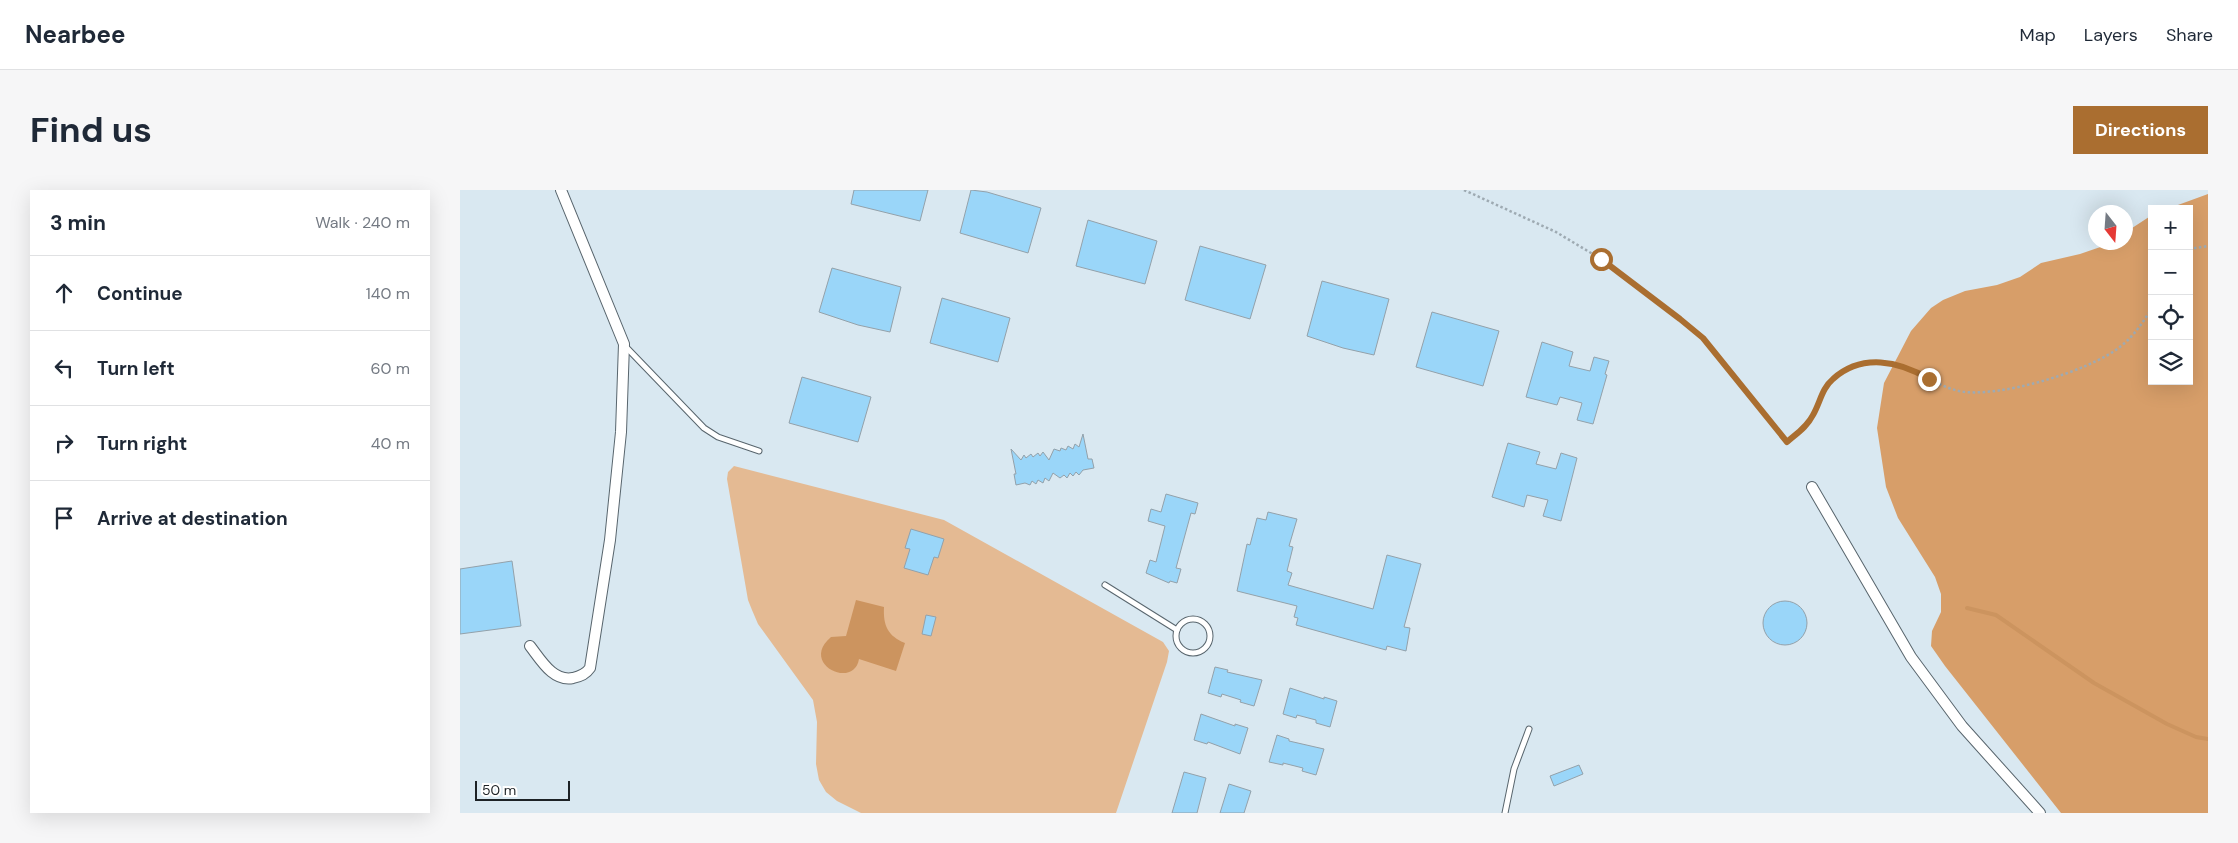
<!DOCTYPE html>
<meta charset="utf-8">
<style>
body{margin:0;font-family:"DM Sans",sans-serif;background:#f6f6f7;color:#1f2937}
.controls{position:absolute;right:15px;top:15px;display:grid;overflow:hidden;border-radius:0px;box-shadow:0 5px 20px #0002}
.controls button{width:45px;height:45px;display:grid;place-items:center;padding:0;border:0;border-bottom:1px solid #e0e1e3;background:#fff;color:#1f2937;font:25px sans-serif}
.compass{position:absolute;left:1628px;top:15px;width:45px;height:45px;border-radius:50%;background:#fff;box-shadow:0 5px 20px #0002;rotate:163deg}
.scale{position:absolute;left:15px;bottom:12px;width:95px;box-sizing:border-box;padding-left:5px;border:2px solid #1d2226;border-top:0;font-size:14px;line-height:18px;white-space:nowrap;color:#1d2226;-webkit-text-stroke:4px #fff;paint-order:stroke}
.stop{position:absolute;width:15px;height:15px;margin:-11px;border:4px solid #aa6e30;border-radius:50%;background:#fff}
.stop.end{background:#aa6e30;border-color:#fff;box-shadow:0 1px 5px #0008}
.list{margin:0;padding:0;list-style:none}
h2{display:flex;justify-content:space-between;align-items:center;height:65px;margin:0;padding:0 20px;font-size:21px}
h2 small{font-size:16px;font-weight:400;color:#747a83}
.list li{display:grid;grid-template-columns:32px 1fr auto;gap:15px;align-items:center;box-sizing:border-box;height:75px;padding:0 20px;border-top:1px solid #e0e1e3}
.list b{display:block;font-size:19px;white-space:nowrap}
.list em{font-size:16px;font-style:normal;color:#747a83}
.icon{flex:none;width:28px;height:28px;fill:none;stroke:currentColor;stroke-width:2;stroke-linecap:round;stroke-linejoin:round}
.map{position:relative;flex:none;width:1748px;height:623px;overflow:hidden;border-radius:0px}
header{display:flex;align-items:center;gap:30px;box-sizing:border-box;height:70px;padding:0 25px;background:#fff;border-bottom:1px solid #e0e1e3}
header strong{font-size:24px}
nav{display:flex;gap:28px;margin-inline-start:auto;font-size:18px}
.intro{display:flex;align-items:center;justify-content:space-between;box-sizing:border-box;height:120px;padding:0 30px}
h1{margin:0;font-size:35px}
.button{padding:12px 22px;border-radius:0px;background:#aa6e30;color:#fff;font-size:18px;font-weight:700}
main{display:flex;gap:30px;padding:0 30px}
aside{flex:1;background:#fff;border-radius:0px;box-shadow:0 5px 20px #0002}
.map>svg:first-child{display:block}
.green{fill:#e4ba93}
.forest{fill:#d79e69}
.water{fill:#cc945f}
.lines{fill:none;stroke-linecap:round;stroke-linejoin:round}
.stream{stroke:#cc945f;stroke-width:4}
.building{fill:#9ad6f9;stroke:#93a1aa}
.service-casing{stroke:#58656d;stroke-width:7}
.minor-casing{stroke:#58656d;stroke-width:12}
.path{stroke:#9eaab2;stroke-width:2.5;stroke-dasharray:2.5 2.5;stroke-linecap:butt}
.service{stroke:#fff;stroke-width:5}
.minor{stroke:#fff;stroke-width:10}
.route{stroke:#aa6e30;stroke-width:6}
</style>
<header>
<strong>Nearbee</strong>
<nav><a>Map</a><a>Layers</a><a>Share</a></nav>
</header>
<div class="intro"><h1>Find us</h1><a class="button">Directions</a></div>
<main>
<aside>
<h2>3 min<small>Walk · 240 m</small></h2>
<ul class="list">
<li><svg class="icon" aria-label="ahead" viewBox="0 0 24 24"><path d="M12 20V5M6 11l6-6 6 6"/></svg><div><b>Continue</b></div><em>140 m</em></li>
<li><svg class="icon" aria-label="left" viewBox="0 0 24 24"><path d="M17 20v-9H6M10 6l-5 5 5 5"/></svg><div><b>Turn left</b></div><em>60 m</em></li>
<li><svg class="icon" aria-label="right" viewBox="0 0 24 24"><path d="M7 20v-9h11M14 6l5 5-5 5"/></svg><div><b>Turn right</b></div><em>40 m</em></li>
<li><svg class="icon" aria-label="arrive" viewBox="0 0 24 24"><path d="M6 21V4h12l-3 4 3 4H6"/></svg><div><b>Arrive at destination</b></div></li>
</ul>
</aside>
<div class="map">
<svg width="1748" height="623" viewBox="0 0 1748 623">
<rect width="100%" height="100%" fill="#d9e8f1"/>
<!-- green -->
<polygon class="green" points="274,276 484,330 703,452 709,461 707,472 656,623 401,623 377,611 366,602 359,590 356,574 357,532 353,510 298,434 292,420 288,410 267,289 268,282"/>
<!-- forest -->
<polygon class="forest" points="1748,4 1748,623 1601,623 1485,476 1471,456 1472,441 1481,422 1481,404 1475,387 1438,328 1426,297 1417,238 1424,193 1451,141 1471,118 1483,110 1505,101 1537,95 1560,87 1581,73 1620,64 1652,53 1666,52 1666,42 1692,25 1692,191 1729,191 1729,19 1707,19"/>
<!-- water -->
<path class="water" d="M396,410L424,417C423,436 428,446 445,453L436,481L399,469C394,500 339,474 371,447L386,446Z"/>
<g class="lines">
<!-- stream -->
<polyline class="stream" points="1507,418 1536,425 1634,493 1707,534 1736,547 1748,549"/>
</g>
<!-- building -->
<g class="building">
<polygon points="394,0 468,0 460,31 391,14"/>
<polygon points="511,0 527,2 581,18 568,63 500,43"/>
<polygon points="628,30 697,51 685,94 616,76"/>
<polygon points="740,56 806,75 790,129 725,110"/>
<polygon points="372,78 441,97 430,142 398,135 359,122"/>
<polygon points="862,91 929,109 914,165 883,158 847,146"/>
<polygon points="482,108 550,128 538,172 470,153"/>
<polygon points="972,122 1039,141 1023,196 956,177"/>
<polygon points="1082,152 1113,162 1109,176 1130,181 1134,167 1149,171 1145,184 1147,185 1133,234 1117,230 1122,213 1100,207 1097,215 1066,207"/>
<polygon points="342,187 411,207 398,252 329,233"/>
<polygon points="623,244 628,269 632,269 634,278 623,280 619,285 616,282 613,286 610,283 607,288 604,285 600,288 593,283 589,291 585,288 583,293 578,290 576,294 572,291 570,295 565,293 556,295 554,284 556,284 551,259 561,270 564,265 566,268 571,264 573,267 578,263 580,266 583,262 589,270 594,259 600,261 601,258 606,260 608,256 613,259 615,254 619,257"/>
<polygon points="1048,253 1080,262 1076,274 1096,279 1101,263 1117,268 1101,331 1083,326 1088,310 1067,305 1064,317 1032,307"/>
<polygon points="706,304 738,313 735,324 731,323 716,378 721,379 717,393 710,391 709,393 686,383 690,370 696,372 705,336 688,331 691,319 701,322"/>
<polygon points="808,322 837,329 829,356 833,357 827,381 832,383 828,395 913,419 927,365 961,374 944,437 950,438 946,461 927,456 926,460 836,435 838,428 834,427 837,416 777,401 787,354 790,355 797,328 806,330"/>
<polygon points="451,339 484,349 478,368 474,367 468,385 444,378 450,359 445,358"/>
<polygon points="52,371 61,436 0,444 0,379"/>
<circle cx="1325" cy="433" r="22"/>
<polygon points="466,425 476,427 471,446 462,444"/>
<polygon points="755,477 768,480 767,482 802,490 794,516 780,512 781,510 762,504 761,507 748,503"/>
<polygon points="830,498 864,509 864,507 877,511 870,537 856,533 856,530 837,525 836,528 823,524"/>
<polygon points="741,524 775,536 775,534 788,538 780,564 748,552 747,554 734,550"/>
<polygon points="817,545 829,549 829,551 864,559 856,585 842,581 843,578 823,573 823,575 809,572"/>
<polygon points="1119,575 1123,584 1094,596 1090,586"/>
<polygon points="724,582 746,588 737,623 712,623"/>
<polygon points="769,594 791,601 784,623 760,623"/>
</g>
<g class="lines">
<!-- service casing -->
<g class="service-casing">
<g id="service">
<polyline points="165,156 244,238 258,247 299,261"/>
<polyline points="645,395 717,440"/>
<circle cx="733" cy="446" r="17"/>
<polyline points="1045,623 1054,579 1069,539"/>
</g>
</g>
<!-- minor casing -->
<g class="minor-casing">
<g id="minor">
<polyline points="1352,297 1451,467 1502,536 1580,623"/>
<path d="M70,456C81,470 93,492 113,488C121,486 126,484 130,478L150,350L161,242L164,154L101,0"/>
</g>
</g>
<!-- path -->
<g class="path">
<path d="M1004,0L1096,42L1141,69L1221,129L1243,148L1327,252C1333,246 1342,241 1347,235C1353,228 1355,220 1359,212C1367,193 1380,181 1399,175C1438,161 1464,193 1499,201C1537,209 1631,181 1661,156C1674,146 1683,132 1692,118"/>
<polyline points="1729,59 1748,56"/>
</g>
<!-- service -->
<use href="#service" class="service"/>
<!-- minor -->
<use href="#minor" class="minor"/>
</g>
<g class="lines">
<!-- route -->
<path class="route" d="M1141,69L1220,129L1243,148L1327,252C1336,244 1347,237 1353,225C1360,213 1362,198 1373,189C1402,163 1439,171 1469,189"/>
</g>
</svg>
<div class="controls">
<button>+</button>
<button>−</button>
<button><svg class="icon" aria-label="locate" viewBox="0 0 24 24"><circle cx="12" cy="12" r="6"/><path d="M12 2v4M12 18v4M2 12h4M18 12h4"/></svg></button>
<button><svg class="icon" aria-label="layers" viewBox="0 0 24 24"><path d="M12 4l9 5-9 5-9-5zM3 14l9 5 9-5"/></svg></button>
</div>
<svg class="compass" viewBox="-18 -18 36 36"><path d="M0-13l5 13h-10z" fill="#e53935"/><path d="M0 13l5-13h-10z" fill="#747a83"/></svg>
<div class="scale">50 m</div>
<div class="stop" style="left:1141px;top:69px"></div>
<div class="stop end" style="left:1469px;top:189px"></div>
</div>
</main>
